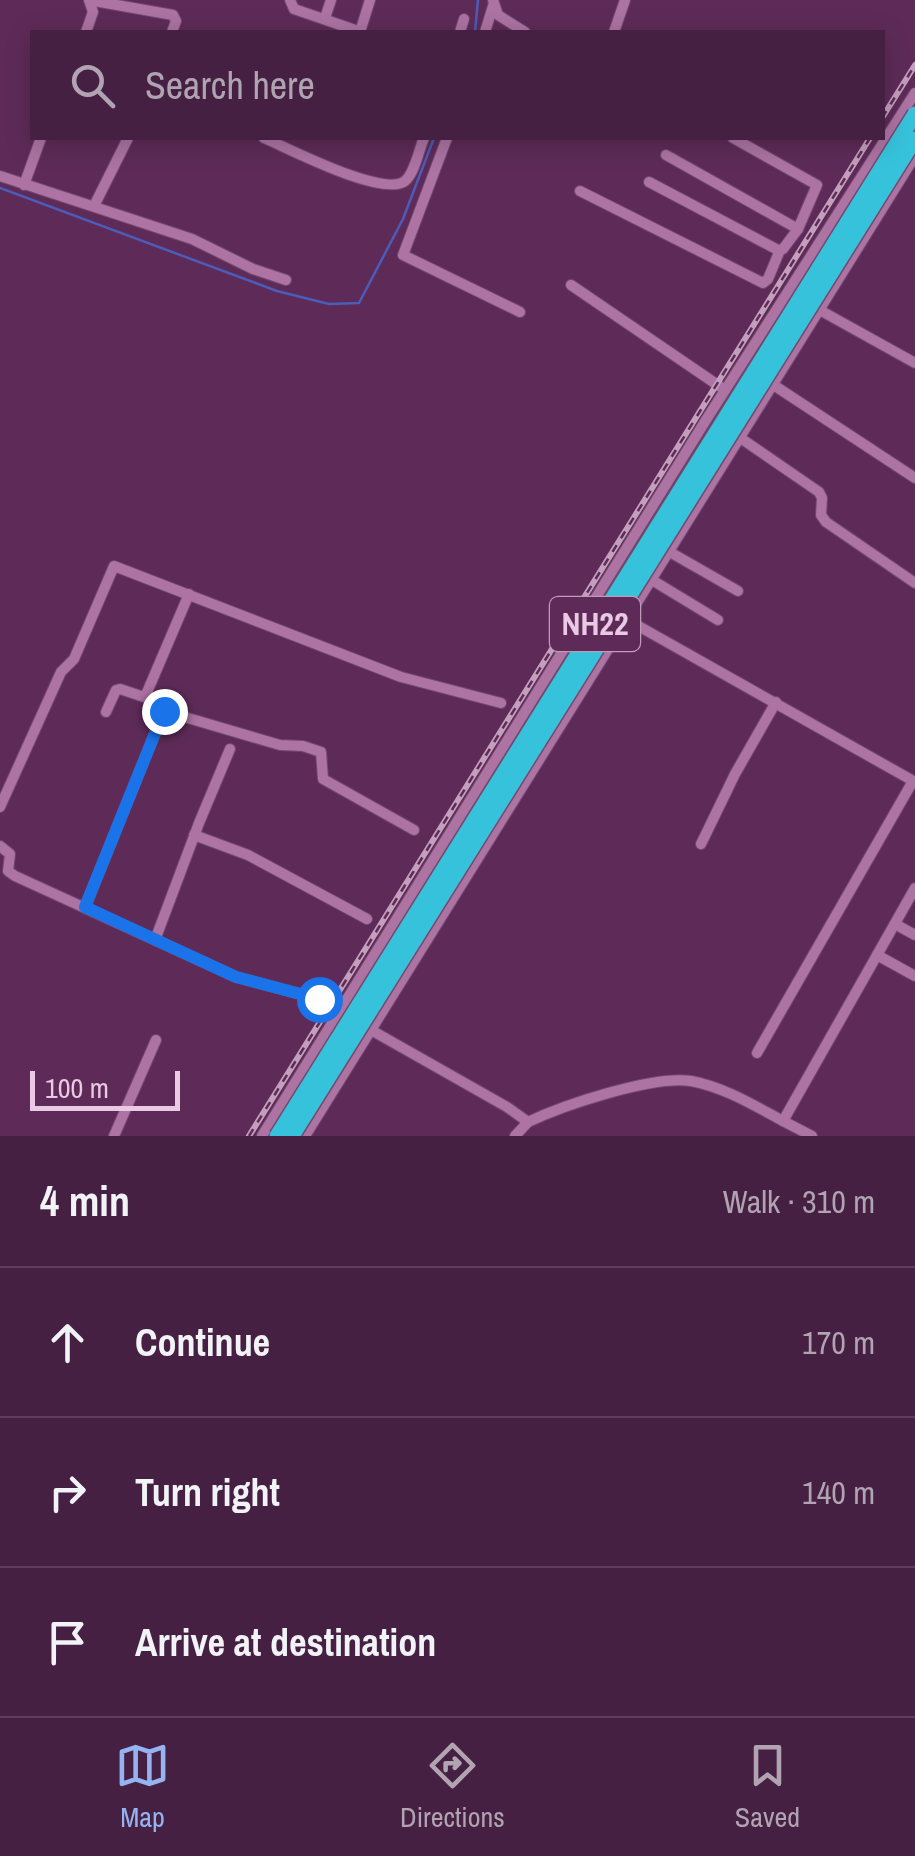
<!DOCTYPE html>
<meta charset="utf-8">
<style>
body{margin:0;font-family:"Archivo Narrow",sans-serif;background:#502d4d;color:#f1f3f6}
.scale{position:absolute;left:30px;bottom:25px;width:150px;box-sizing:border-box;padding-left:10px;border:5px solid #e9c9e3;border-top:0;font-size:28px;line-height:35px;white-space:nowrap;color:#e9c9e3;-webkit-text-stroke:8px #5e2b58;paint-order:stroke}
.stop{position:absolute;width:30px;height:30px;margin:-22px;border:8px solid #1a73e8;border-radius:50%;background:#fff}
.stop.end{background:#1a73e8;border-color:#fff;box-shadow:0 2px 10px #0008}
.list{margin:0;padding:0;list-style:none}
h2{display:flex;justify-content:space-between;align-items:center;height:130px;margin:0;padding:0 40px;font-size:42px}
h2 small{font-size:32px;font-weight:400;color:#b0a3b2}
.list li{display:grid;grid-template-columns:65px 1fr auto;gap:30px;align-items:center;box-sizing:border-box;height:150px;padding:0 40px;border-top:2px solid #5e3e5b}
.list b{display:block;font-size:38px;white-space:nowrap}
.list em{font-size:32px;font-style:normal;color:#b0a3b2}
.icon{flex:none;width:55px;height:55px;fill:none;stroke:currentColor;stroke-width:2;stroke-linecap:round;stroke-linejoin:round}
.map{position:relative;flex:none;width:915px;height:1136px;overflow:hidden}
.search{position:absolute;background:#462042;box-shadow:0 5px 25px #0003;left:30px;right:30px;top:30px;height:110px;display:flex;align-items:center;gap:25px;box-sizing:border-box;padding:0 35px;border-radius:0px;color:#b0a3b2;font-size:38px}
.sheet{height:580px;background:#462042}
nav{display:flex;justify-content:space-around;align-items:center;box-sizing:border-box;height:140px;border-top:2px solid #5e3e5b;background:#462042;font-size:28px;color:#b0a3b2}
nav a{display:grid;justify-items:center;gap:5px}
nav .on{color:#95b2f1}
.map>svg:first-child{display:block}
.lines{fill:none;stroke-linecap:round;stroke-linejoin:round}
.stream{stroke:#4b5cb9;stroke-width:2.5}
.minor-casing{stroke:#74486e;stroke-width:12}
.minor{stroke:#ac73a3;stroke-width:10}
.rail-casing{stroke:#c39ebd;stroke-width:6}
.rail{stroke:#5e2b58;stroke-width:2.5;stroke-dasharray:8;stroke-linecap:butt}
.highway-bridge-casing{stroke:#74486e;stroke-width:18;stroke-linecap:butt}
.highway-bridge{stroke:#37c2db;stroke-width:15}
.route{stroke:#1a73e8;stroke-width:12}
.labels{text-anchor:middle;stroke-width:8;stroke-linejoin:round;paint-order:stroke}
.shield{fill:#5e2b58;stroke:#bf9ab9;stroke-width:2.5}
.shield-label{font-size:32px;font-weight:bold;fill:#e9c9e3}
</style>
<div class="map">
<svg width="915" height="1136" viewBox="0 0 915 1136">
<rect width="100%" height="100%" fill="#5e2b58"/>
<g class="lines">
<!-- stream -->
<g class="stream">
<polyline points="475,32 478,0"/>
<polyline points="0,188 277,291 329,304 359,303 403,219 434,138"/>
</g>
<!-- minor casing -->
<g class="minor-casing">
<g id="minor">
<polyline points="89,0 173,15 176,21 172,32"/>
<polyline points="290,0 294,9 361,32"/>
<polyline points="493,0 498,15 525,32"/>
<polyline points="325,18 331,0"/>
<polyline points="86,32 93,12 89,0"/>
<polyline points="360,32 370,0"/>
<polyline points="460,32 464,19"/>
<polyline points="485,32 493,6"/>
<polyline points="614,32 625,0"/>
<path d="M264,138C288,148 383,198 405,181C415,173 419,149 424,138"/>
<polyline points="447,138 403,255 520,312"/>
<polyline points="666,155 798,229"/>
<polyline points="0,176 192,239 253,269 286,280"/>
<polyline points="649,182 778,250 783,249 798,229 817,185 733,138"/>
<polyline points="24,185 41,138"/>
<polyline points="580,191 763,283 768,279 780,250"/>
<polyline points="94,206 128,138"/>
<polyline points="571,285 725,390"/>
<polyline points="816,308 915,363"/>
<polyline points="772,384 915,478"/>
<polyline points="739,437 819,492 822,498 821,515 826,522 915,583"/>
<polyline points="668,551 738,591"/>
<polyline points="647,577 718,620"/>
<polyline points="626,619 915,782"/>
<polyline points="145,697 189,594"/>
<polyline points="164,711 280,745 303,746 321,752 323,779 414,830"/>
<polyline points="0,807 61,672 74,659 114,566 401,677 501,703"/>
<polyline points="194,835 248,855 367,919"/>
<polyline points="701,844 735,774 776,702"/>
<polyline points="0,846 10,854 8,871 15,876 236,977 319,999 343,1010"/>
<polyline points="85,907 164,711 159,702 120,689 116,690 106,712"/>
<polyline points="895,924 915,935"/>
<polyline points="155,940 199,823 230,749"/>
<polyline points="877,955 915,976"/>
<path d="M371,1030L507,1107L528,1122C564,1105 653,1075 691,1081C724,1087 755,1106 783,1121L915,888"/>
<polyline points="757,1053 913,781"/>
<polyline points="783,1121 812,1136"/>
<polyline points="114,1136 156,1040"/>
<polyline points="262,1136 706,420 915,93"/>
<polyline points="305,1136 915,156"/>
<polyline points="515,1136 528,1122"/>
</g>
</g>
<!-- minor -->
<use href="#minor" class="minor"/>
<!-- rail casing -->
<g class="rail-casing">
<g id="rail">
<polyline points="882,118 915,65"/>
<polyline points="249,1136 870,138"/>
</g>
</g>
<!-- rail -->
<use href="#rail" class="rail"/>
<!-- highway-bridge casing -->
<g class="highway-bridge-casing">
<g id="highway-bridge">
<polyline points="277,1136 915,114"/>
<polyline points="292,1136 915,139"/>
</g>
</g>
<!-- highway-bridge -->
<use href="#highway-bridge" class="highway-bridge"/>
</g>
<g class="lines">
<!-- route -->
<polyline class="route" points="164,711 85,907 236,977 319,999"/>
</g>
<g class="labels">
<!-- shield labels -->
<rect class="shield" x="550" y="597" width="90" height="54" rx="8"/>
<g class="shield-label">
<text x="595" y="635">NH22</text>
</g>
</g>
</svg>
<div class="scale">100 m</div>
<div class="stop" style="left:319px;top:999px"></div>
<div class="stop end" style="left:164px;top:711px"></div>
<div class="search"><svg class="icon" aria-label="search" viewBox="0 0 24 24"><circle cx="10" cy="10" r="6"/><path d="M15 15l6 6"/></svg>Search here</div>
</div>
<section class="sheet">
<h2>4 min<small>Walk · 310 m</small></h2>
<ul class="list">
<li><svg class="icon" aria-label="ahead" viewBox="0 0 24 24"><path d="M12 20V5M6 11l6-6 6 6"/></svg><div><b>Continue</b></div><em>170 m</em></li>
<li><svg class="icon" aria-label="right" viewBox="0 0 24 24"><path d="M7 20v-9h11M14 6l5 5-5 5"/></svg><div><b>Turn right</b></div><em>140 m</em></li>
<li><svg class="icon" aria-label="arrive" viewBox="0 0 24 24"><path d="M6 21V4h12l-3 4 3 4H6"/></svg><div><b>Arrive at destination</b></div></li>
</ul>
</section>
<nav>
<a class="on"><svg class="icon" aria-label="map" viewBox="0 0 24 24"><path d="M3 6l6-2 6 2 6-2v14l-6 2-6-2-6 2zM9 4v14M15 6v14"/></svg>Map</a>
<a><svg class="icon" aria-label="directions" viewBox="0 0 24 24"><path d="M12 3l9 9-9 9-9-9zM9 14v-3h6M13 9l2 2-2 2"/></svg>Directions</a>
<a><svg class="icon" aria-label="saved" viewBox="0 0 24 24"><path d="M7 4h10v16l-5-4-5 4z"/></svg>Saved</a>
</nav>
